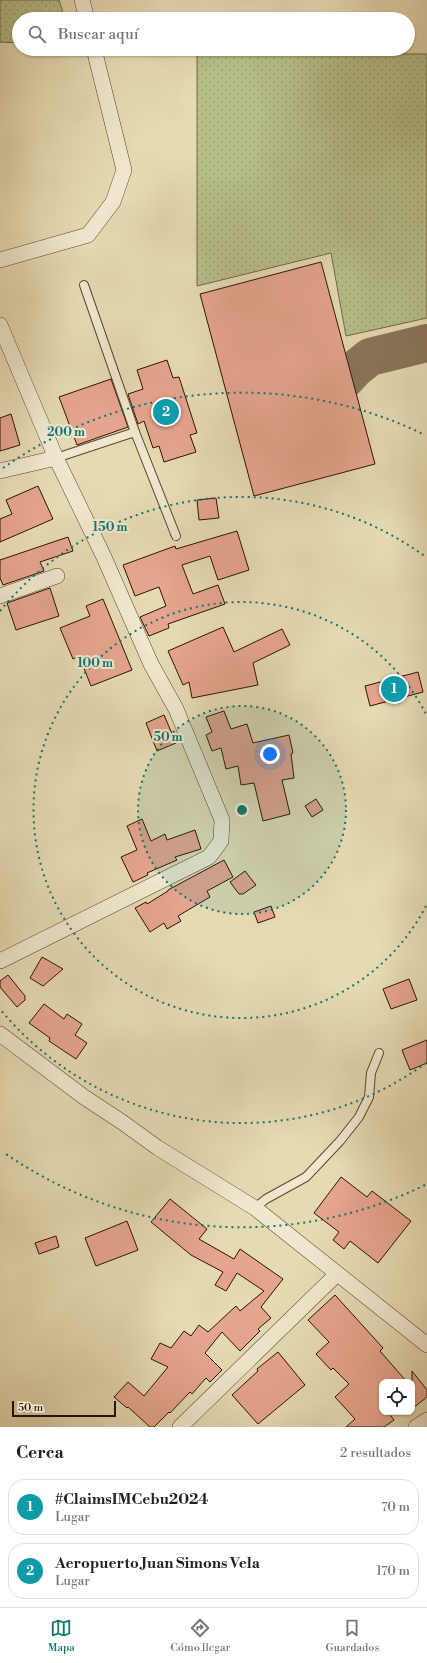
<!DOCTYPE html>
<html lang="es">
<meta charset="utf-8">
<style>
body{margin:0;font-family:"Libre Bodoni",serif;background:#f6f6f6;color:#202124}
.controls{position:absolute;right:12px;bottom:12px;display:grid;overflow:hidden;border-radius:8px;box-shadow:0 1px 3px #0004}
.controls button{width:36px;height:36px;display:grid;place-items:center;padding:0;border:0;border-bottom:1px solid #e0e0e0;background:#fff;color:#202124;font:20px sans-serif}
.scale{position:absolute;left:12px;bottom:10px;width:104px;box-sizing:border-box;padding-left:4px;border:2px solid #2d1301;border-top:0;font-size:11px;line-height:14px;white-space:nowrap;color:#2d1301;-webkit-text-stroke:3px #efe7ce;paint-order:stroke}
.you{position:absolute;left:270px;top:754px;width:14px;height:14px;margin:-10px;border:3px solid #fff;border-radius:50%;background:#1a73e8;box-shadow:0 0 0 6px #1a73e833}
.badge{display:grid;place-items:center;width:26px;height:26px;border-radius:50%;background:#0f766e;color:#fff;font-size:13px;font-weight:700}
.pin{position:absolute;translate:-50% -50%;border:2px solid #fff;box-shadow:0 1px 4px #0006}
.list{margin:0;padding:0;list-style:none}
h2{display:flex;justify-content:space-between;align-items:center;height:52px;margin:0;padding:0 16px;font-size:17px}
h2 small{font-size:13px;font-weight:400;color:#757577}
.list li{display:grid;grid-template-columns:26px 1fr auto;gap:12px;align-items:center;box-sizing:border-box;height:56px;margin:0 8px 8px;padding:0 8px;border:1px solid #e0e0e0;border-radius:16px}
.list b{display:block;font-size:15px;white-space:nowrap}
.list p{margin:0;font-size:13px;white-space:nowrap;color:#757577}
.list em{font-size:13px;font-style:normal;color:#757577}
.icon{flex:none;width:22px;height:22px;fill:none;stroke:currentColor;stroke-width:2;stroke-linecap:round;stroke-linejoin:round}
.map{position:relative;flex:none;width:427px;height:1427px;overflow:hidden}
.search{position:absolute;background:#fff;box-shadow:0 1px 3px #0004;left:12px;right:12px;top:12px;height:44px;display:flex;align-items:center;gap:10px;box-sizing:border-box;padding:0 14px;border-radius:22px;color:#757577;font-size:15px}
.sheet{height:180px;background:#fff}
nav{display:flex;justify-content:space-around;align-items:center;box-sizing:border-box;height:56px;border-top:1px solid #e0e0e0;background:#fff;font-size:11px;color:#757577}
nav a{display:grid;justify-items:center;gap:2px}
nav .on{color:#0f766e}
.map>svg:first-child{display:block}
.grass{fill:url(#grass-dots);stroke:#726946}
.lines{fill:none;stroke-linecap:round;stroke-linejoin:round}
.taxiway{stroke:#8a765a;stroke-width:38}
.building{fill:#e5a58e;stroke:#2d1301}
.service-casing{stroke:#5b452e;stroke-width:10}
.minor-casing{stroke:#5b452e;stroke-width:16}
.service{stroke:#efe7ce;stroke-width:8}
.minor{stroke:#efe7ce;stroke-width:15}
.ring{fill:none;stroke:#0f766e;stroke-width:2;stroke-dasharray:2 4}
.centre{fill:#0f766e;stroke:#efe7ce;stroke-width:2}
.ring-label{font-size:12px;text-anchor:middle;font-weight:bold;fill:#0f766e;stroke:#efe7ce;stroke-width:4;stroke-linejoin:round;paint-order:stroke}
</style>
<div class="map">
<svg width="427" height="1427" viewBox="0 0 427 1427">
<defs>
<pattern id="grass-dots" width="8" height="8" patternUnits="userSpaceOnUse"><rect width="8" height="8" fill="#b6bf8b"/><path d="M2 2h.1M6 6h.1" fill="none" stroke="#9da376" stroke-width="1.8" stroke-linecap="round"/></pattern>
</defs>
<rect width="100%" height="100%" fill="#e6dab3"/>
<filter id="stains"><feTurbulence type="fractalNoise" baseFrequency=".005" numOctaves="4"/><feColorMatrix values="0 0 0 0 .2 0 0 0 0 .09 0 0 0 0 .02 0 0 0 .5 -.17"/></filter>
<radialGradient id="worn" r=".72"><stop offset=".6" stop-color="#630" stop-opacity="0"/><stop offset="1" stop-color="#630" stop-opacity=".3"/></radialGradient>
<!-- grass -->
<g class="grass">
<polygon points="0,0 59,0 65,19 19,19 19,43 0,42"/>
<polygon points="197,54 427,54 427,318 346,336 331,253 197,286"/>
</g>
<g class="lines">
<!-- taxiway -->
<polyline class="taxiway" points="320,415 340,385 355,369 370,357 427,343"/>
</g>
<!-- building -->
<g class="building">
<polygon points="321,262 375,464 254,496 200,294"/>
<polygon points="167,360 173,378 179,377 197,433 190,435 196,452 164,462 159,446 153,448 144,421 138,424 128,394 143,389 137,370"/>
<polygon points="111,379 128,427 77,445 59,397"/>
<polygon points="11,414 20,445 0,451 0,418"/>
<polygon points="38,486 53,519 0,542 0,519 12,514 6,500"/>
<polygon points="216,498 219,518 199,520 197,500"/>
<polygon points="237,531 249,570 218,580 210,556 182,565 193,594 218,585 225,604 168,624 169,628 149,636 140,617 166,606 159,587 135,596 123,565 175,546 176,549"/>
<polygon points="68,537 73,551 40,562 44,571 3,585 0,578 0,560"/>
<polygon points="50,588 59,616 16,630 7,603"/>
<polygon points="103,599 132,670 91,686 79,656 73,659 60,628 90,616 86,606"/>
<polygon points="223,627 234,652 282,629 290,645 253,663 258,685 192,698 189,682 183,685 168,651"/>
<polygon points="418,672 423,692 370,706 365,686"/>
<polygon points="224,711 231,729 247,724 253,743 289,735 293,753 291,754 294,778 282,780 290,814 263,821 254,783 241,785 238,766 226,769 221,748 212,751 206,735 212,732 206,717"/>
<polygon points="164,715 176,743 157,751 146,723"/>
<polygon points="316,799 323,810 312,817 305,806"/>
<polygon points="142,819 151,841 165,834 167,840 195,830 201,849 175,857 177,860 147,873 148,875 133,882 121,857 137,850 127,826"/>
<polygon points="224,860 233,877 207,891 210,897 178,916 181,921 167,929 164,923 150,932 135,908 146,902 147,904 168,891 168,890"/>
<polygon points="245,871 256,885 243,894 239,894 230,882"/>
<polygon points="271,906 275,917 258,923 254,912"/>
<polygon points="42,957 63,969 43,986 30,978"/>
<polygon points="8,975 25,996 25,1000 17,1007 0,987 0,981"/>
<polygon points="409,979 417,1000 391,1009 383,989"/>
<polygon points="44,1004 64,1019 67,1014 82,1024 75,1035 87,1043 76,1059 49,1041 50,1038 29,1023"/>
<polygon points="427,1040 427,1063 410,1070 402,1050"/>
<polygon points="341,1177 367,1197 372,1191 411,1221 378,1263 350,1241 344,1249 333,1240 339,1232 314,1213"/>
<polygon points="170,1199 207,1229 199,1239 234,1259 240,1249 283,1279 261,1307 271,1318 258,1329 260,1331 240,1351 222,1332 205,1353 222,1370 210,1382 206,1378 192,1394 190,1392 170,1413 169,1412 154,1427 150,1427 128,1407 127,1408 114,1397 128,1382 144,1396 168,1367 151,1359 160,1343 171,1348 184,1331 191,1336 199,1325 208,1332 236,1306 240,1311 264,1291 237,1273 226,1291 215,1285 223,1272 191,1255 151,1222"/>
<polygon points="127,1221 138,1250 96,1266 85,1238"/>
<polygon points="56,1236 59,1247 39,1254 35,1243"/>
<polygon points="335,1295 383,1348 380,1351 407,1382 382,1382 382,1412 388,1412 394,1420 384,1427 346,1427 355,1419 335,1397 349,1384 333,1368 331,1370 316,1354 329,1342 308,1320"/>
<polygon points="278,1352 305,1385 258,1424 232,1395 258,1371 257,1369"/>
<polygon points="412,1371 427,1390 427,1397 412,1409"/>
</g>
<g class="lines">
<!-- service casing -->
<g class="service-casing">
<g id="service">
<polyline points="84,285 135,432"/>
<polyline points="56,458 135,432 176,536"/>
<polyline points="255,1208 266,1199 306,1177 340,1141 359,1117 369,1097 371,1073 379,1053"/>
</g>
</g>
<!-- minor casing -->
<g class="minor-casing">
<g id="minor">
<polyline points="82,0 87,19"/>
<polyline points="0,260 88,235 113,202 124,170 94,49"/>
<polyline points="0,325 56,458 103,555 151,664 176,709 222,820 221,841 209,857 0,961"/>
<polyline points="0,471 56,458"/>
<polyline points="0,596 57,576"/>
<polyline points="0,1034 84,1097 122,1122 158,1148 255,1208 427,1345"/>
<polyline points="180,1427 337,1274"/>
<polyline points="416,1427 427,1420"/>
</g>
</g>
<!-- service -->
<use href="#service" class="service"/>
<!-- minor -->
<use href="#minor" class="minor"/>
</g>
<!-- distance rings -->
<circle cx="242" cy="810" r="104" fill="#0f766e" fill-opacity=".12"/>
<g class="ring">
<circle cx="242" cy="810" r="104"/>
<path d="M426 906A208 208 0 1 1 426 714"/>
<path d="M426 1063A313 313 0 0 1 0 1009M0 611A313 313 0 0 1 426 557"/>
<path d="M425 1185A417 417 0 0 1 3 1152M3 468A417 417 0 0 1 425 435"/>
</g>
<circle cx="242" cy="810" r="6" class="centre"/>
<g class="ring-label">
<text x="66" y="436">200 m</text>
<text x="110" y="531">150 m</text>
<text x="95" y="667">100 m</text>
<text x="168" y="741">50 m</text>
</g>
<rect width="100%" height="100%" filter="url(#stains)"/>
<rect width="100%" height="100%" fill="url(#worn)"/>
</svg>
<div class="controls">
<button><svg class="icon" aria-label="locate" viewBox="0 0 24 24"><circle cx="12" cy="12" r="6"/><path d="M12 2v4M12 18v4M2 12h4M18 12h4"/></svg></button>
</div>
<div class="scale">50 m</div>
<div class="you"></div>
<div class="pin badge" style="left:394px;top:689px;background:#0f9aa8">1</div>
<div class="pin badge" style="left:166px;top:412px;background:#0f9aa8">2</div>
<div class="search"><svg class="icon" aria-label="search" viewBox="0 0 24 24"><circle cx="10" cy="10" r="6"/><path d="M15 15l6 6"/></svg>Buscar aquí</div>
</div>
<section class="sheet">
<h2>Cerca<small>2 resultados</small></h2>
<ul class="list">
<li><span class="badge" style="background:#0f9aa8">1</span><div><b>#ClaimsIMCebu2024</b><p>Lugar</p></div><em>70 m</em></li>
<li><span class="badge" style="background:#0f9aa8">2</span><div><b>Aeropuerto Juan Simons Vela</b><p>Lugar</p></div><em>170 m</em></li>
</ul>
</section>
<nav>
<a class="on"><svg class="icon" aria-label="map" viewBox="0 0 24 24"><path d="M3 6l6-2 6 2 6-2v14l-6 2-6-2-6 2zM9 4v14M15 6v14"/></svg>Mapa</a>
<a><svg class="icon" aria-label="directions" viewBox="0 0 24 24"><path d="M12 3l9 9-9 9-9-9zM9 14v-3h6M13 9l2 2-2 2"/></svg>Cómo llegar</a>
<a><svg class="icon" aria-label="saved" viewBox="0 0 24 24"><path d="M7 4h10v16l-5-4-5 4z"/></svg>Guardados</a>
</nav>
